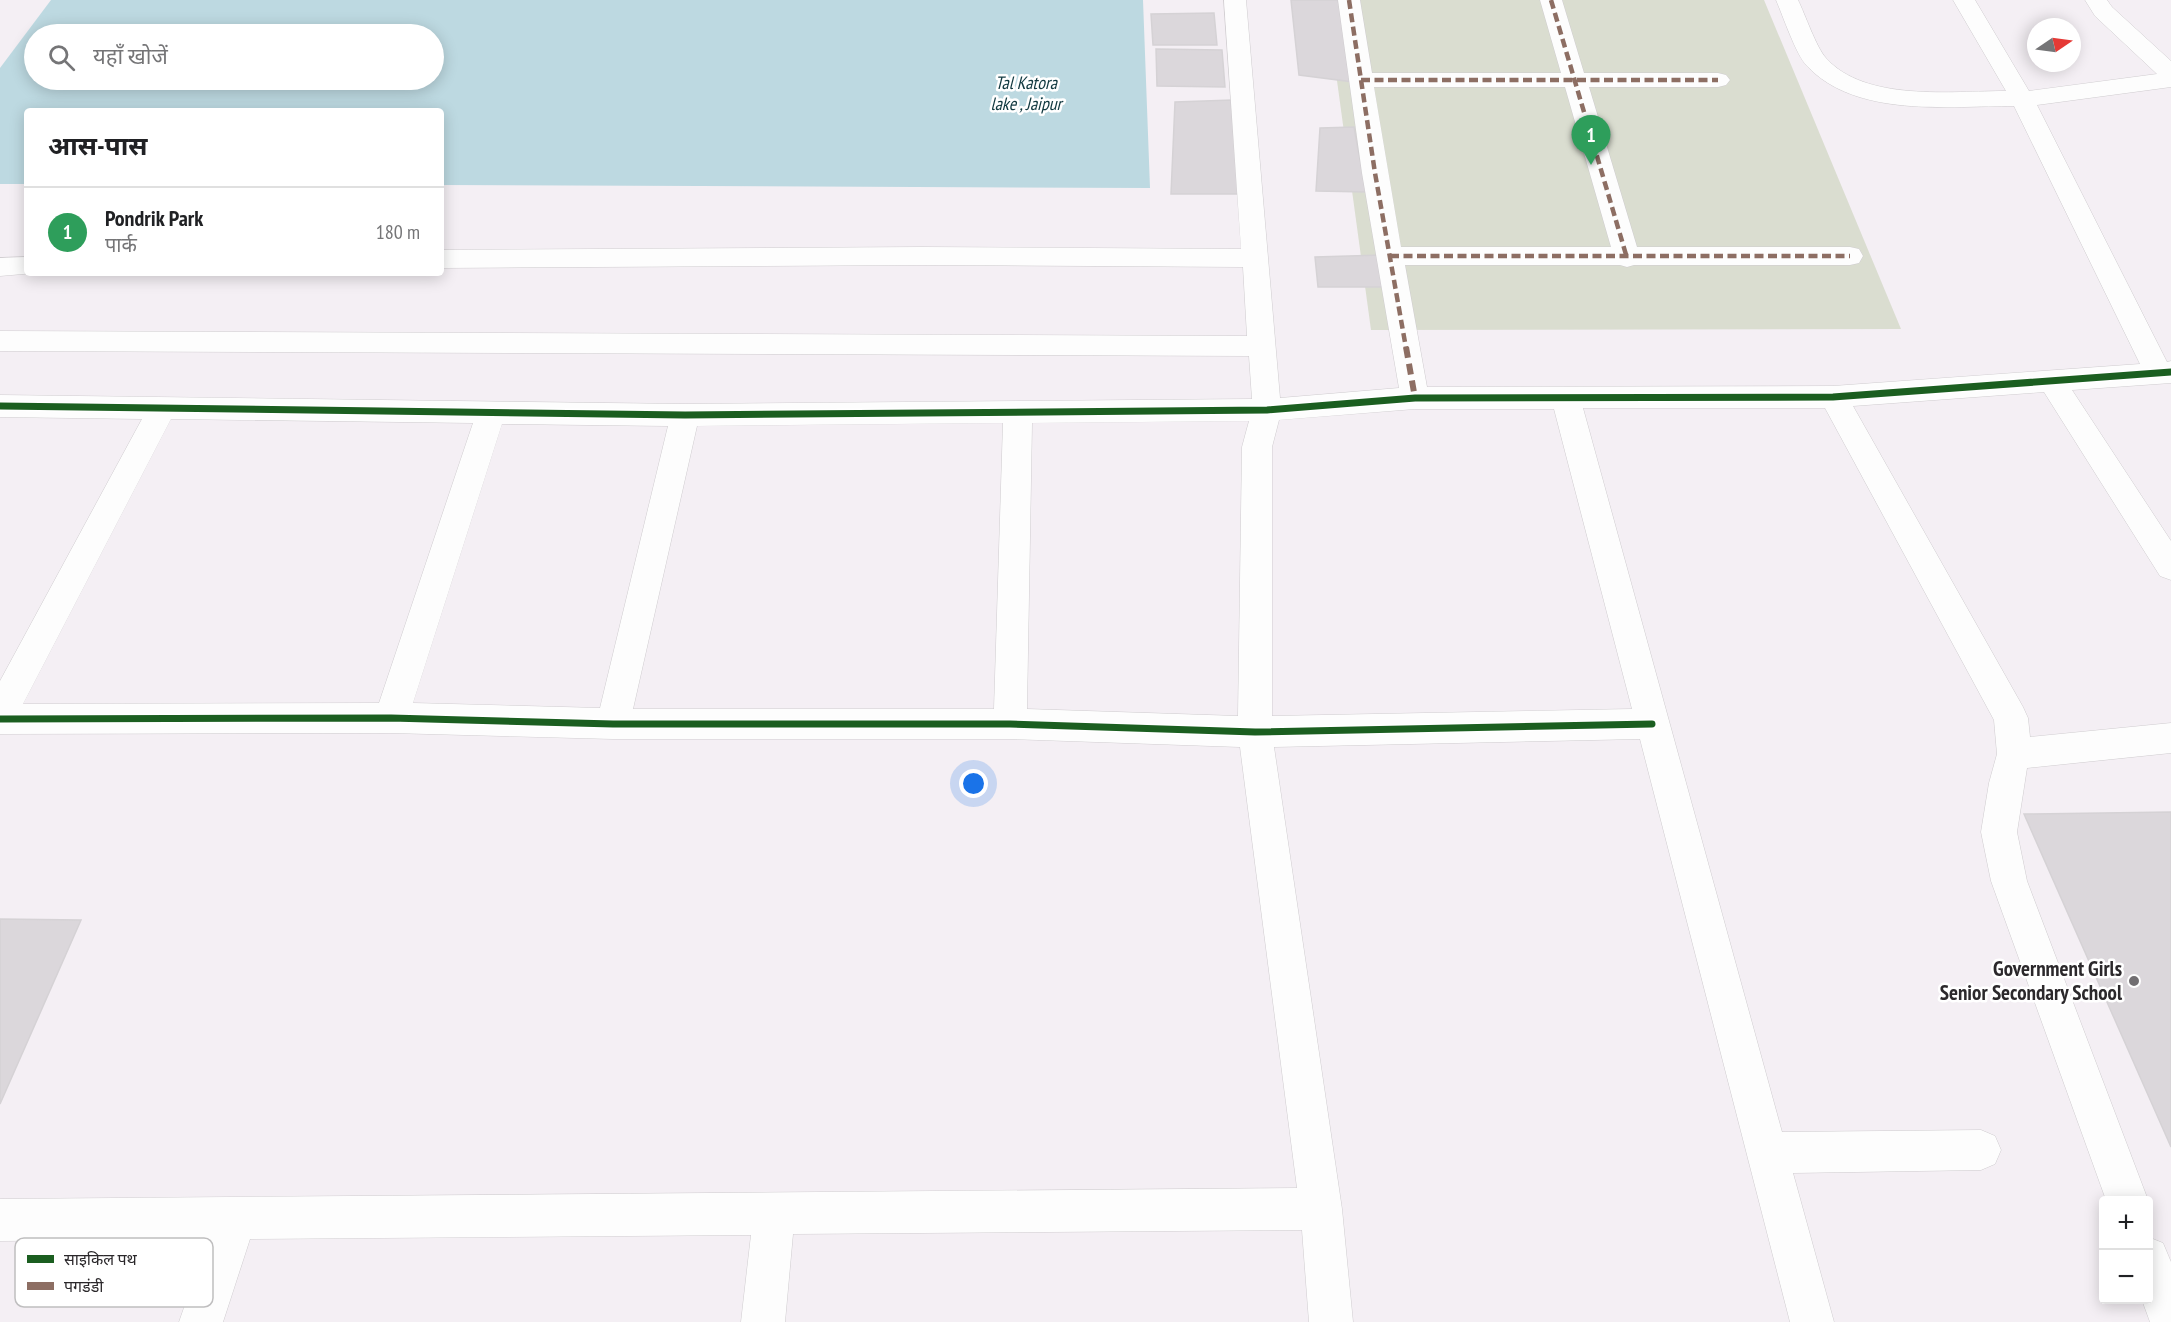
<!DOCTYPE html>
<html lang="hi">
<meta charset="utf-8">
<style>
body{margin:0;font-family:"PT Sans Narrow","Noto Sans Devanagari",sans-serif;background:#f6f6f6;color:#202124}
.controls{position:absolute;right:18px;bottom:18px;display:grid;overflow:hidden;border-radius:6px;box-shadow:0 3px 15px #0003}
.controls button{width:54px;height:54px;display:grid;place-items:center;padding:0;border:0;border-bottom:2px solid #e0e0e0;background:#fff;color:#202124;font:30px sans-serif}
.compass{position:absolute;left:2027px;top:18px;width:54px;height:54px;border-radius:50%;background:#fff;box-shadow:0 3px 15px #0003;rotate:77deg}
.you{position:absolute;left:974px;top:784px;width:21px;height:21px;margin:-15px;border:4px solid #fff;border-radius:50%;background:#1a73e8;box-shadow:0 0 0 9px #1a73e833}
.badge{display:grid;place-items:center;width:39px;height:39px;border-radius:50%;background:#716e71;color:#fff;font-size:20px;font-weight:700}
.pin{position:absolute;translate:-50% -50px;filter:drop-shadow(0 2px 3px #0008)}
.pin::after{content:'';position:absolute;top:32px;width:21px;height:18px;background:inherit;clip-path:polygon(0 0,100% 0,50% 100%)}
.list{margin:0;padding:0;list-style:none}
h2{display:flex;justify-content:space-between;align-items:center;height:78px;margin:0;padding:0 24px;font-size:26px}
h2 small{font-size:20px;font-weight:400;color:#757577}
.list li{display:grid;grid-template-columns:39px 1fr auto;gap:18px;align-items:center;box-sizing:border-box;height:90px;padding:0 24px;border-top:2px solid #e0e0e0}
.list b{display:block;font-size:22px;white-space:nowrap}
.list p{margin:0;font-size:20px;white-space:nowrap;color:#757577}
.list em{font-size:20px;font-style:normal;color:#757577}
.icon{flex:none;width:33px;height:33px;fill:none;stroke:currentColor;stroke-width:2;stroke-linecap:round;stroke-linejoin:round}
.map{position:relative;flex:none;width:2171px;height:1322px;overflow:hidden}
.search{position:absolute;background:#fff;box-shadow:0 3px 15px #0003;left:24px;top:24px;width:420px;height:66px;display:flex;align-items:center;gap:15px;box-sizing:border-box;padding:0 21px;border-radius:33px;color:#757577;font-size:22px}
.panel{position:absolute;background:#fff;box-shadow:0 3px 15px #0003;left:24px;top:108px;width:420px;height:168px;border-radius:6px}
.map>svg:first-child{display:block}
.green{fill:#daddd0}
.water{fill:#bdd9e1;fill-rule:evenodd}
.building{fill:#dbd7db;stroke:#d5d2d5;stroke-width:1.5}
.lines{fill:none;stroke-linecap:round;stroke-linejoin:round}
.street-casing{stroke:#cfcccf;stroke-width:1}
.street{fill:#fdfdfd;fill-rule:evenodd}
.quiet-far1{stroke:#8d6e63;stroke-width:4.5;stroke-dasharray:9 4.5;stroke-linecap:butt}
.quiet{stroke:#8d6e63;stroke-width:6;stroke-dasharray:11 6;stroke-linecap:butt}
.cycleway-casing{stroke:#fff;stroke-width:10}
.cycleway{stroke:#1b5e20;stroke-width:7}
.poi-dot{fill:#716e71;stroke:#fff;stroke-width:2}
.labels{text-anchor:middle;stroke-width:5;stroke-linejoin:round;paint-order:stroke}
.far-water-label{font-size:18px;font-style:italic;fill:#113940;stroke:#fff}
.poi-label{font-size:21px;font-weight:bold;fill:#2b282b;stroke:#fff;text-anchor:end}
.key{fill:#fff;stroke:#bfbebf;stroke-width:1.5}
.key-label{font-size:16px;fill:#2b282b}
</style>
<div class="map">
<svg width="2171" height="1322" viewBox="0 0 2171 1322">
<rect width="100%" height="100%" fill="#f4eff4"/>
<!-- green -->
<polygon class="green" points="1326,0 1764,0 1901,329 1371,330"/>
<!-- water -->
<path class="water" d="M51,0H1143L1150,188L441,185V111H27V184H0V68ZM34,34H434V80H34Z"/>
<!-- building -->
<g class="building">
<polygon points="1291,0 1338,0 1354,82 1299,75"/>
<polygon points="1214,13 1217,45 1153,45 1151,14"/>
<polygon points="1156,49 1222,50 1225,87 1157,86"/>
<polygon points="1232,100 1240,194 1171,194 1175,102"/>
<polygon points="1354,127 1366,192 1316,191 1320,128"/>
<polygon points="1382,255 1384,287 1318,287 1315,257"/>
<polygon points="2171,812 2171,1147 2024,814"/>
<polygon points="0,919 81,920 0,1104"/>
</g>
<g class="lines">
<!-- street casing -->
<g class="street-casing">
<g id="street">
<path d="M1224,0H1246L1280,398L1399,388L1362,173L1338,0H1360L1372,73H1561L1540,0H1562L1584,73H1718L1726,75L1730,80L1726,85L1718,87H1589L1637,247H1850L1859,249L1863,256L1859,263L1850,265H1634L1627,267L1620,265H1405L1427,387L1833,386L2140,364L2014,106C1949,106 1856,118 1807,66C1796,55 1783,16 1776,0H1798C1805,14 1816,47 1826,58C1865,102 1952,91 2006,91L1953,0H1975L2029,91L2157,74L2095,16L2085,0H2107L2112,7L2171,61V87L2037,105L2167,362L2171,361V383L2072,390L2171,541V580L2160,576L2044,392L1853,406L2023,707L2028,718L2030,737L2171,723V753L2027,768L2017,832L2027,881L2148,1200H2106L1991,881L1981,832L1989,783L1997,754L1994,720L1825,408H1583L1782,1132L1981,1130L1995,1136L2001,1150L1995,1164L1981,1170L1793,1173L1834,1322H1790L1640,739L1274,747L1342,1209L1353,1322H1309L1302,1230L793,1234L785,1322H741L751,1235L250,1239L223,1322H179L208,1239L0,1241V1199L1297,1188L1240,747L1010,739H613L391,733L0,734V681L142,419L0,417V395L685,404L1252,399L1249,356L0,351V331L1247,336L1243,267L922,265L441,268V250L922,247L1241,249ZM1374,87H1565L1611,247H1401ZM1415,409H1554L1632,709L1272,716V447L1279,420ZM171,419L473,423L379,703L23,704ZM1249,421L1242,447L1238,716L1027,709L1032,423ZM1003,423L994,709H633L697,426ZM502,424L668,426L600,708L413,703Z"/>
<polygon points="27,257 27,273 35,273 0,276 0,258"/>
<polygon points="2148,1237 2163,1243 2171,1262 2171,1322 2150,1322 2142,1300 2148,1300"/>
</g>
</g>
<!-- street -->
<use href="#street" class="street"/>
<!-- quiet-far1 -->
<g class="quiet-far1">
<polyline points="1349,0 1375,173 1406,348"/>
<polyline points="1551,0 1627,258"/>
<polyline points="1361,80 1718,80"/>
<polyline points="1390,256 1850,256"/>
</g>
<!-- quiet -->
<polyline class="quiet" points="1406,347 1415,398"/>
<!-- cycleway casing -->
<g class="cycleway-casing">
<g id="cycleway">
<polyline points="0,406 685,415 1267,410 1415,398 1833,397 2171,372"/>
<polyline points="0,719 391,718 613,724 1010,724 1255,732 1652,724"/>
</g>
</g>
<!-- cycleway -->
<use href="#cycleway" class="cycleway"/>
</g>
<!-- markers -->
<circle class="poi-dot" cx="2134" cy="981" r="6"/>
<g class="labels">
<!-- far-water labels -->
<g class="far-water-label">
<text x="1026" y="89">Tal Katora<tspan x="1026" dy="21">lake , Jaipur</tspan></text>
</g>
<!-- poi labels -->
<g class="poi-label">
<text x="2122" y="976">Government Girls<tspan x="2122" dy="24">Senior Secondary School</tspan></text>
</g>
</g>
<!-- legend -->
<rect x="15" y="1238" width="198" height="69" rx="9" class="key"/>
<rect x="27" y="1255" width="27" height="8" fill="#1b5e20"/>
<rect x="27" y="1282" width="27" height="8" fill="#8d6e63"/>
<g class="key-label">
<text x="64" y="1265">साइकिल पथ</text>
<text x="64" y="1292">पगडंडी</text>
</g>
</svg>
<div class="controls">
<button>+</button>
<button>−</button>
</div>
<svg class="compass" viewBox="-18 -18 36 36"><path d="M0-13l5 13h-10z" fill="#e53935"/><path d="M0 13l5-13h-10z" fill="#757577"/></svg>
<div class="you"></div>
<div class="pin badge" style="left:1591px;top:165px;background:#2e9e5b">1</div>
<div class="search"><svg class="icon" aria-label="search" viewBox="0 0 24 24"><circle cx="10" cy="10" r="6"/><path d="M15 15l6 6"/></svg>यहाँ खोजें</div>
<section class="panel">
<h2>आस-पास<small></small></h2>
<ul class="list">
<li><span class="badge" style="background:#2e9e5b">1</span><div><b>Pondrik Park</b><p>पार्क</p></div><em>180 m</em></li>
</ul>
</section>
</div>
